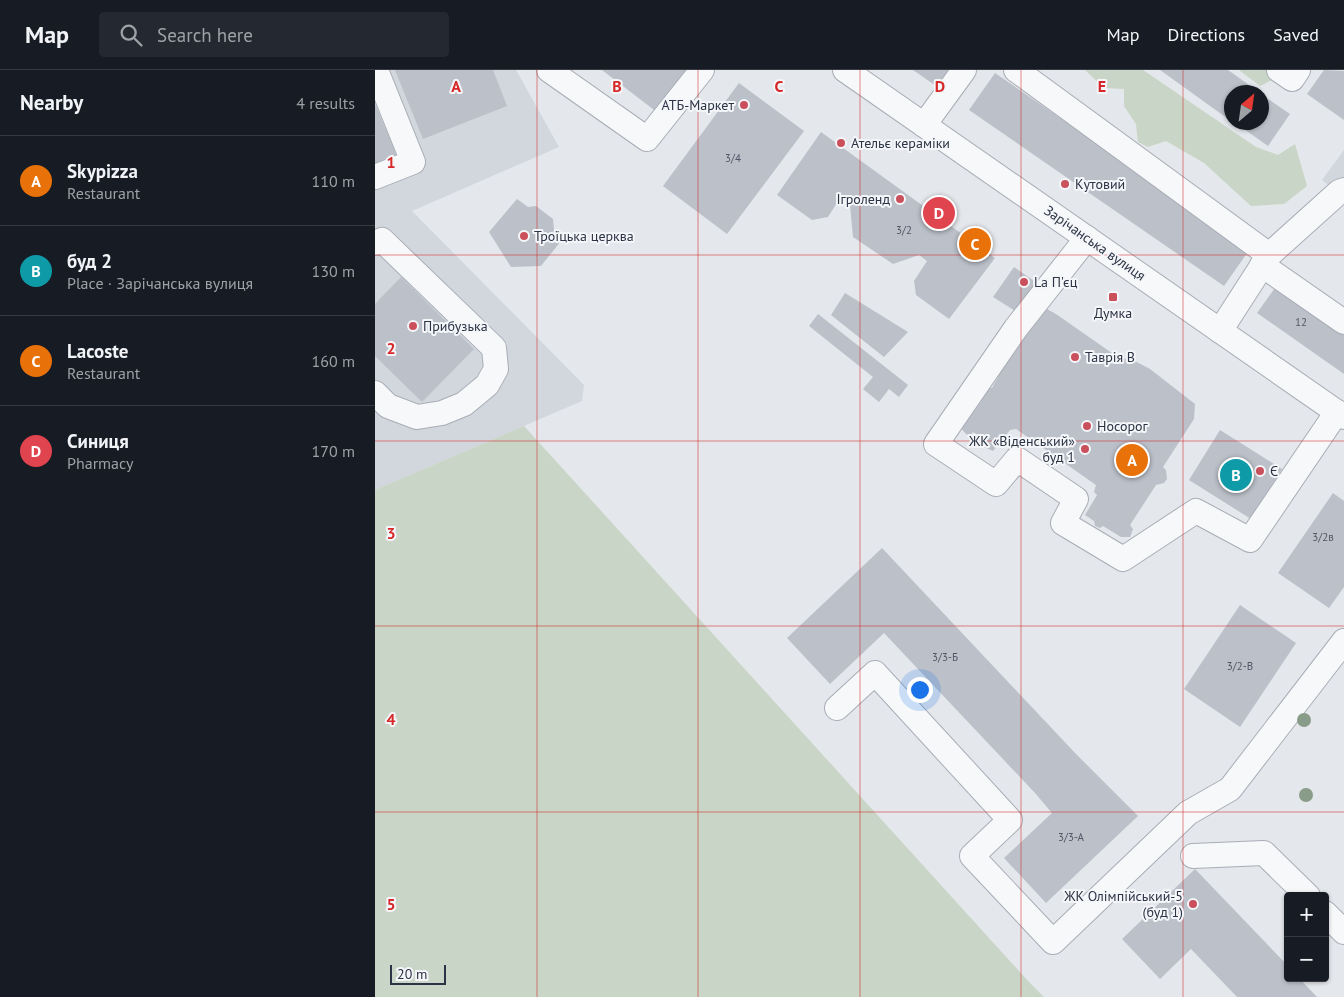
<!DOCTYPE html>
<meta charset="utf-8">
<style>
body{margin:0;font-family:"PT Sans",sans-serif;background:#242831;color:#f1f3f6}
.controls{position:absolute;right:15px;bottom:15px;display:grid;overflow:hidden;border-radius:5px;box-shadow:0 1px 4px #0004}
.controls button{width:45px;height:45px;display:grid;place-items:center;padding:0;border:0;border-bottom:1px solid #363941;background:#171b24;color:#f1f3f6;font:25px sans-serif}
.compass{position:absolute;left:849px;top:15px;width:45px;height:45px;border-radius:50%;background:#171b24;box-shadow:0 1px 4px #0004;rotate:29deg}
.scale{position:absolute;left:15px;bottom:12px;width:56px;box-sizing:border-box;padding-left:5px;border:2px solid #2c3344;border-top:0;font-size:14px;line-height:18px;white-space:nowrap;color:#2c3344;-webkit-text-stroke:4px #f4f6f9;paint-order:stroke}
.you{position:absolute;left:544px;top:619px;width:18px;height:18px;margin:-12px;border:4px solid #fff;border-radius:50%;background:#1a73e8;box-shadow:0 0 0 8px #1a73e833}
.badge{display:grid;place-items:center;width:32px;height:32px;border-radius:50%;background:#2563eb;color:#fff;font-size:16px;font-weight:700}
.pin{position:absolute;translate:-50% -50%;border:2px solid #fff;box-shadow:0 1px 5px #0006}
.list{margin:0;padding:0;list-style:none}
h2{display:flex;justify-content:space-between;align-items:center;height:65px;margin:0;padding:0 20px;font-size:21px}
h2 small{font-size:16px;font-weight:400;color:#9ea1a6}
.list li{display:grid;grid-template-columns:32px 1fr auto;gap:15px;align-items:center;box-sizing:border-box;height:90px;padding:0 20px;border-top:1px solid #363941}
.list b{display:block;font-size:19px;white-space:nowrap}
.list p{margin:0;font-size:16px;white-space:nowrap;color:#9ea1a6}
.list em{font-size:16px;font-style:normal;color:#9ea1a6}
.icon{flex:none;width:28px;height:28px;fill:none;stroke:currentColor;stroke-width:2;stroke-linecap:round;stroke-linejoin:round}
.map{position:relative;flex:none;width:969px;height:927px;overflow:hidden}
header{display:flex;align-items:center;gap:30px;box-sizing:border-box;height:70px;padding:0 25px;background:#171b24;border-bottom:1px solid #363941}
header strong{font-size:24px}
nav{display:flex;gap:28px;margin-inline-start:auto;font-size:18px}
.search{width:350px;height:45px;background:#242831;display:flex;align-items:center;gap:12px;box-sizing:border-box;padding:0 18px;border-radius:5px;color:#9ea1a6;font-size:19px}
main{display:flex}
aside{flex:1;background:#171b24}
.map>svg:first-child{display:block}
.built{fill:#d2d6dd}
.green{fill:#c9d5c6}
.building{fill:#bcc0c9}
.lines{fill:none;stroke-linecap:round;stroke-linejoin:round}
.minor-casing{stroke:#a9adb6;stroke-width:26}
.minor{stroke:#f7f8fa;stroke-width:24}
.tree{fill:#899c8a}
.grid{fill:none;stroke:#d62828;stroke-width:1;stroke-opacity:0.55}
.poi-dot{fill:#ca505b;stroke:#f4f6f9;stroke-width:2}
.labels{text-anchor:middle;stroke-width:4;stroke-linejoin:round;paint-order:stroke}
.number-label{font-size:11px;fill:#505665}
.poi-label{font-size:14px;fill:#2c3344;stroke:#f4f6f9;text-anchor:start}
.street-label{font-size:14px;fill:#2c3344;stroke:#f4f6f9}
.grid-label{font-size:16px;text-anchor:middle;font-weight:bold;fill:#d62828;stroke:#f4f6f9;stroke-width:4;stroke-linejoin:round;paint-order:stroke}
</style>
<header>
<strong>Map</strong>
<div class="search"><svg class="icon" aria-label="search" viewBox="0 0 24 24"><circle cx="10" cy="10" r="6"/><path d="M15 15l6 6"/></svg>Search here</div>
<nav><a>Map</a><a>Directions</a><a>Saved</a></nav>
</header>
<main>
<aside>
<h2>Nearby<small>4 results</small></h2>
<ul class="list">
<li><span class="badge" style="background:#e8710a">A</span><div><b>Skypizza</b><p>Restaurant</p></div><em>110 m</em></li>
<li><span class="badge" style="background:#0f9aa8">B</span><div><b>буд 2</b><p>Place · Зарічанська вулиця</p></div><em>130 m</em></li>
<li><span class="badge" style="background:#e8710a">C</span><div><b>Lacoste</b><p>Restaurant</p></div><em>160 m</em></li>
<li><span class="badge" style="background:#e0444e">D</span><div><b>Синиця</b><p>Pharmacy</p></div><em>170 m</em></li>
</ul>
</aside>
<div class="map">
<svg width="969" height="927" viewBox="0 0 969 927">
<rect width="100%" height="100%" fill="#e4e7eb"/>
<!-- built -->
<g class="built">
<polygon points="0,0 141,0 184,77 37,141 209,315 207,331 0,420"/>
<polygon points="969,80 969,127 947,110"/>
</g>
<!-- green -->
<g class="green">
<polygon points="710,0 768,0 881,77 903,85 920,74 932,116 909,134 876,136 829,93 791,71 773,77 763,72 761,54 749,36 749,19 729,18"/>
<polygon points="864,0 917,0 885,16"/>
<polygon points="149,356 654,912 669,927 0,927 0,420"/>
</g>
<!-- building -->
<g class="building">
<polygon points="20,0 118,0 132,36 48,69"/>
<polygon points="227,0 323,0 287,46"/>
<polygon points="538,0 577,0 564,18"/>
<polygon points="785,0 853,0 884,22 856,22 856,51"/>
<polygon points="949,0 969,1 969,50 932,24"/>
<polygon points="620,3 875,179 849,216 594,40"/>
<polygon points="364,13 429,61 352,164 288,116"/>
<polygon points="886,24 915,44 893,76 859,52 886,52"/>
<polygon points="0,34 24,91 0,100"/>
<polygon points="446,62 620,188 574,249 541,225 539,211 552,191 544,185 518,194 478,167 475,135 465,128 453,147 437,150 402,125"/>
<polygon points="142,129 153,137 161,136 178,149 179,160 186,171 166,196 136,197 114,162"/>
<polygon points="639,197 665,215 645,244 618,227"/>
<polygon points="26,207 99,279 47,332 0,286 0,234"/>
<polygon points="902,215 969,261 969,304 882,243"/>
<polygon points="470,223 533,262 509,287 456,245"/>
<polygon points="670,238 681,244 744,288 756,289 775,299 820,334 819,349 788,397 791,400 792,409 789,413 781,415 755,455 758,459 755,467 746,467 728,456 725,458 720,456 719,451 710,445 722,425 719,422 721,415 641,359 635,360 618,381 609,377 611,370 598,362 595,366 591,364 585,357 593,343 597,344 606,332 603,330 613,316 617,318 623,307 622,304"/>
<polygon points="443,244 533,315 524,327 514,319 504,332 488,319 498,307 434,256"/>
<polygon points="845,360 907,399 876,449 814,410"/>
<polygon points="958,423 969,431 969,517 954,538 903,503"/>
<polygon points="507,478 701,684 763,746 671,833 629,788 677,743 660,723 509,563 455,614 412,568"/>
<polygon points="865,535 921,573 865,657 809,619"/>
<polygon points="820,799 913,896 913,908 924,908 942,927 862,927 816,879 785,909 747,869"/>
</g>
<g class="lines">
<!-- minor casing -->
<g class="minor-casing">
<g id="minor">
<polyline points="174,0 272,69 327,0"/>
<polyline points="470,0 969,347"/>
<polyline points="641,0 894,185 845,261"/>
<polyline points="904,0 917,9 923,0"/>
<polyline points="549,55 589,0"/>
<polyline points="0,107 38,92 1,0"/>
<polyline points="712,168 641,258 561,374 621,414 642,389 701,429 688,453 748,489 821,441 875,470 962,342"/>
<polyline points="0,173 7,170 119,278 121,299 112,315 89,334 67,343 42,347 13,336 0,323"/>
<polyline points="894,185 964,122 969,120"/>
<polyline points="887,195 969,252"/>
<polyline points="462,638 500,603 635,750 597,786 678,872 813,743 855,719 969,571"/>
<polyline points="818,786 889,783 933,826"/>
<polyline points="950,843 969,862"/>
</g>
</g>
<!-- minor -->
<use href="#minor" class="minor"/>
</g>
<!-- trees -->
<g class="tree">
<circle cx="929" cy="650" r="7"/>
<circle cx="931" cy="725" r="7"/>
</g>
<!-- grid -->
<path class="grid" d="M162,0V927M323,0V927M485,0V927M646,0V927M808,0V927M0,185H969M0,371H969M0,556H969M0,742H969"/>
<!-- markers -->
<g class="poi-dot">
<circle cx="369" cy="35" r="5"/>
<circle cx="466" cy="73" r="5"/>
<circle cx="690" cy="114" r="5"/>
<circle cx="525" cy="129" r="5"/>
<circle cx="149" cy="166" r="5"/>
<circle cx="649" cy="212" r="5"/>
<rect x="733" y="222" width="10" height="10" rx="2.5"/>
<circle cx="38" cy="256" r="5"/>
<circle cx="700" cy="287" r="5"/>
<circle cx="712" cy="356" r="5"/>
<circle cx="710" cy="379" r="5"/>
<circle cx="885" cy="401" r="5"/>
<circle cx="818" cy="834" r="5"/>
</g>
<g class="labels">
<!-- number labels -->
<g class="number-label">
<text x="358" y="92">3/4</text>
<text x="529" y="164">3/2</text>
<text x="926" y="256">12</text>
<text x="948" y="471">3/2в</text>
<text x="570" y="591">3/3-Б</text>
<text x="865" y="600">3/2-В</text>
<text x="696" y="771">3/3-А</text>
</g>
<!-- poi labels -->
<g class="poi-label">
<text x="359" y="40" text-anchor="end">АТБ-Маркет</text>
<text x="476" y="78">Ательє кераміки</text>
<text x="700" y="119">Кутовий</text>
<text x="515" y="134" text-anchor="end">Ігроленд</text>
<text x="159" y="171">Троїцька церква</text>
<text x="659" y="217">La П'єц</text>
<text x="738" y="248" text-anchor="middle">Думка</text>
<text x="48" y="261">Прибузька</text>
<text x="710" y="292">Таврія В</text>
<text x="722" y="361">Носорог</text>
<text x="700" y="376" text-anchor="end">ЖК «Віденський»<tspan x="700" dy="16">буд 1</tspan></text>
<text x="895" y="406">Є</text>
<text x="808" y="831" text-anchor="end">ЖК Олімпійський-5<tspan x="808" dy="16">(буд 1)</tspan></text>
</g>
<!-- street labels -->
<g class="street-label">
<text transform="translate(720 173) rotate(35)" y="5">Зарічанська вулиця</text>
</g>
</g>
<g class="grid-label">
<text x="81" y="22">A</text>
<text x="242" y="22">B</text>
<text x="404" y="22">C</text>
<text x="565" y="22">D</text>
<text x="727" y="22">E</text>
<text x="16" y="98">1</text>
<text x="16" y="284">2</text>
<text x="16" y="469">3</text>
<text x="16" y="655">4</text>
<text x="16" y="840">5</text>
</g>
</svg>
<div class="controls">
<button>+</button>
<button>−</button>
</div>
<svg class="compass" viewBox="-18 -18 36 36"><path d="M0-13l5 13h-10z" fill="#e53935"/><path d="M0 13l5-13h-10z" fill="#9ea1a6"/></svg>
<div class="scale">20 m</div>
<div class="you"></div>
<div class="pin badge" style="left:757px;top:390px;background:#e8710a">A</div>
<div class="pin badge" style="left:861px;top:405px;background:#0f9aa8">B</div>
<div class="pin badge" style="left:600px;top:174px;background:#e8710a">C</div>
<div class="pin badge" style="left:564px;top:143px;background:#e0444e">D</div>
</div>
</main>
